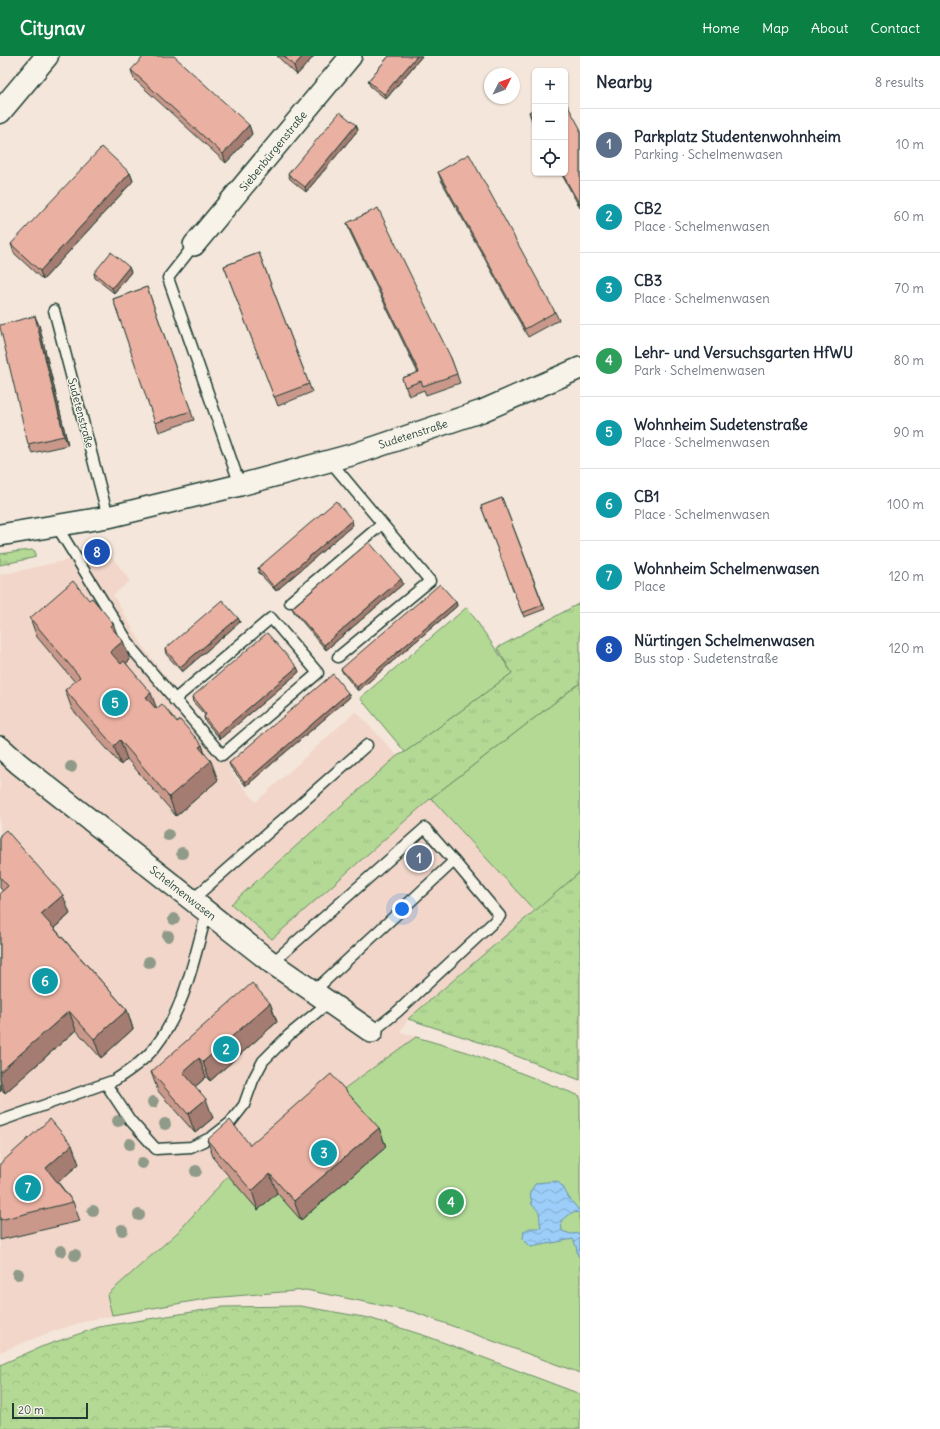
<!DOCTYPE html>
<meta charset="utf-8">
<style>
body{margin:0;font-family:Delius,sans-serif;background:#f2f2f3;color:#1f2937}
.controls{position:absolute;right:12px;top:12px;display:grid;overflow:hidden;border-radius:6px;box-shadow:0 1px 3px #0004}
.controls button{width:36px;height:36px;display:grid;place-items:center;padding:0;border:0;border-bottom:1px solid #e0e1e3;background:#fff;color:#1f2937;font:20px sans-serif}
.compass{position:absolute;left:484px;top:12px;width:36px;height:36px;border-radius:50%;background:#fff;box-shadow:0 1px 3px #0004;rotate:48deg}
.scale{position:absolute;left:12px;bottom:10px;width:76px;box-sizing:border-box;padding-left:4px;border:2px solid #1f3d34;border-top:0;font-size:11px;line-height:14px;white-space:nowrap;color:#1f3d34;-webkit-text-stroke:3px #f7f3e8;paint-order:stroke}
.you{position:absolute;left:402px;top:853px;width:14px;height:14px;margin:-10px;border:3px solid #fff;border-radius:50%;background:#1a73e8;box-shadow:0 0 0 6px #1a73e833}
.badge{display:grid;place-items:center;width:26px;height:26px;border-radius:50%;background:#0b8043;color:#fff;font-size:13px;font-weight:700}
.pin{position:absolute;translate:-50% -50%;border:2px solid #fff;box-shadow:0 1px 4px #0006}
.list{margin:0;padding:0;list-style:none}
h2{display:flex;justify-content:space-between;align-items:center;height:52px;margin:0;padding:0 16px;font-size:17px}
h2 small{font-size:13px;font-weight:400;color:#747a83}
.list li{display:grid;grid-template-columns:26px 1fr auto;gap:12px;align-items:center;box-sizing:border-box;height:72px;padding:0 16px;border-top:1px solid #e0e1e3}
.list b{display:block;font-size:15px;white-space:nowrap}
.list p{margin:0;font-size:13px;white-space:nowrap;color:#747a83}
.list em{font-size:13px;font-style:normal;color:#747a83}
.icon{flex:none;width:22px;height:22px;fill:none;stroke:currentColor;stroke-width:2;stroke-linecap:round;stroke-linejoin:round}
.map{position:relative;flex:none;width:580px;height:1373px;overflow:hidden}
header{display:flex;align-items:center;gap:24px;box-sizing:border-box;height:56px;padding:0 20px;background:#0b8043;color:#fff}
header strong{font-size:19px}
nav{display:flex;gap:22px;margin-inline-start:auto;font-size:14px}
main{display:flex}
aside{flex:1;background:#fff}
.map>svg:first-child{display:block}
.built{fill:#f1d6c9}
.grass{fill:url(#grass-tufts);stroke:#698b64}
.forest{fill:url(#forest-crowns);stroke:#698b64}
.garden{fill:#b3d995;stroke:#698b64}
.water{fill:url(#water-waves);stroke:#6a94aa}
.lines{fill:none;stroke-linecap:round;stroke-linejoin:round}
.service-casing{stroke:#1f3d34;stroke-width:13}
.minor-casing{stroke:#1f3d34;stroke-width:24}
.secondary-casing{stroke:#1f3d34;stroke-width:25}
.service{stroke:#f7f3e8;stroke-width:10}
.minor{stroke:#f7f3e8;stroke-width:21}
.secondary{stroke:#f7f3e8;stroke-width:22}
.tree{fill:#8f9a89}
.wall{fill:#c9988b;stroke:#1f3d34}
.shaded-wall{fill:#a47c71;stroke:#1f3d34}
.building{fill:#eab1a2;stroke:#1f3d34}
.labels{text-anchor:middle;stroke-width:3;stroke-linejoin:round;paint-order:stroke}
.street-label{font-size:11px;fill:#1f3d34;stroke:#f7f3e8}
</style>
<header>
<strong>Citynav</strong>
<nav><a>Home</a><a>Map</a><a>About</a><a>Contact</a></nav>
</header>
<main>
<div class="map">
<svg width="580" height="1373" viewBox="0 0 580 1373">
<defs>
<pattern id="grass-tufts" width="24" height="20" patternUnits="userSpaceOnUse"><rect width="24" height="20" fill="#b3d995"/><path d="M3 7l-1-3M5 7V3M7 7l1-3M15 17l-1-3M17 17v-4M19 17l1-3" fill="none" stroke="#9abb81"/></pattern>
<pattern id="forest-crowns" width="20" height="18" patternUnits="userSpaceOnUse"><rect width="20" height="18" fill="#b3d995"/><path d="M2 6a3 3 0 1 1 6 0M12 15a3 3 0 1 1 6 0" fill="none" stroke="#9abb81"/></pattern>
<pattern id="water-waves" width="16" height="10" patternUnits="userSpaceOnUse"><rect width="16" height="10" fill="#9ccef9"/><path d="M0 5q4-4 8 0t8 0" fill="none" stroke="#7fa8ca"/></pattern>
</defs>
<rect width="100%" height="100%" fill="#f4e6da"/>
<filter id="ink" filterUnits="userSpaceOnUse"><feTurbulence type="fractalNoise" baseFrequency=".025" numOctaves="2"/><feDisplacementMap in="SourceGraphic" scale="8" xChannelSelector="R" yChannelSelector="G"/><feConvolveMatrix kernelMatrix="1 2 1 2 8 2 1 2 1" color-interpolation-filters="sRGB"/></filter>
<g filter="url(#ink)">
<!-- built -->
<polygon class="built" points="109,495 111,500 130,525 113,539 146,595 229,702 230,715 256,746 356,655 397,700 431,742 535,855 408,963 400,976 467,996 580,1040 580,1317 414,1256 306,1234 211,1242 89,1264 48,1277 0,1296 0,519"/>
<!-- grass -->
<g class="grass">
<polygon points="32,494 35,495 35,501 32,502 0,509 0,498 12,496"/>
<polygon points="580,547 580,627 431,742 272,883 231,848 397,700 405,696 512,617 497,592"/>
<polygon points="580,816 580,1024 479,986 408,963"/>
</g>
<!-- forest -->
<polygon class="forest" points="300,1250 369,1262 429,1281 580,1338 580,1373 0,1373 0,1309 41,1291 99,1271 223,1251"/>
<!-- garden -->
<g class="garden">
<polygon points="467,551 512,617 405,696 360,642"/>
<polygon points="580,627 580,816 535,855 431,742"/>
<polygon points="416,981 467,996 580,1040 580,1317 414,1256 306,1234 211,1242 112,1259 107,1239 178,1176 228,1120 338,1037"/>
</g>
<!-- water -->
<path class="water" d="M557,1125L563,1131L569,1142L578,1153H580V1157L573,1156L561,1165L562,1175L571,1178L580,1177V1201L578,1200L576,1190L573,1183L531,1191L523,1183L524,1175L530,1172H541C538,1160 543,1157 532,1149L530,1136L536,1127Z"/>
<g class="lines">
<!-- service casing -->
<g class="service-casing">
<g id="service">
<polyline points="194,189 168,222 240,429"/>
<polyline points="54,254 108,461"/>
<polyline points="330,405 430,525 338,601"/>
<polyline points="56,469 133,594 222,699 318,617 271,562 174,644"/>
<polyline points="290,546 382,468"/>
<polyline points="192,844 367,689"/>
<polyline points="272,907 425,772 454,805"/>
<polyline points="313,936 454,805 500,860 397,956 372,976"/>
<polyline points="106,1028 130,1064 156,1093 191,1091 212,1081 230,1067 244,1049 253,1024 263,1005 289,979 328,947"/>
<path d="M0,1065L115,1024C129,1015 145,1004 155,991C185,953 194,902 207,856"/>
</g>
</g>
<!-- minor casing -->
<g class="minor-casing">
<g id="minor">
<polyline points="194,189 351,0"/>
<polyline points="0,479 108,461 240,429 355,398 482,355 580,312"/>
<polyline points="0,691 19,708 272,907 372,976"/>
</g>
</g>
<!-- secondary casing -->
<g class="secondary-casing">
<polyline id="secondary" points="0,56 47,0"/>
</g>
<!-- service -->
<use href="#service" class="service"/>
<!-- minor -->
<use href="#minor" class="minor"/>
<!-- secondary -->
<use href="#secondary" class="secondary"/>
</g>
<!-- trees -->
<g class="tree">
<circle cx="71" cy="711" r="6"/>
<circle cx="168" cy="779" r="6"/>
<circle cx="182" cy="797" r="6"/>
<circle cx="174" cy="863" r="6"/>
<circle cx="168" cy="880" r="6"/>
<circle cx="149" cy="906" r="6"/>
<circle cx="153" cy="1046" r="6"/>
<circle cx="118" cy="1065" r="6"/>
<circle cx="165" cy="1068" r="6"/>
<circle cx="130" cy="1088" r="6"/>
<circle cx="142" cy="1107" r="6"/>
<circle cx="196" cy="1115" r="6"/>
<circle cx="93" cy="1155" r="6"/>
<circle cx="139" cy="1159" r="6"/>
<circle cx="122" cy="1174" r="6"/>
<circle cx="61" cy="1195" r="6"/>
<circle cx="75" cy="1199" r="6"/>
<circle cx="18" cy="1218" r="6"/>
</g>
<!-- wall -->
<g class="wall">
<polygon points="277,0 314,0 297,19"/>
<polygon points="389,0 422,0 386,43 370,30 368,25"/>
<polygon points="131,14 249,69 252,78 226,107 134,23"/>
<polygon points="535,53 535,70 532,65 529,56"/>
<polygon points="356,69 358,74 306,136 290,123 288,118"/>
<polygon points="580,72 580,152 561,117 565,117"/>
<polygon points="438,116 555,256 559,264 528,281 441,124"/>
<polygon points="130,117 133,125 43,224 14,197 11,188"/>
<polygon points="347,167 451,302 460,327 426,339 424,334 409,340 402,322 418,317 350,176"/>
<polygon points="259,197 312,336 278,350 224,210"/>
<polygon points="131,216 114,237 95,222 94,217"/>
<polygon points="147,231 194,364 159,376 113,243"/>
<polygon points="39,269 68,389 32,397 28,388"/>
<polygon points="502,442 545,553 524,561 481,450"/>
<polygon points="353,469 276,535 259,517 258,512"/>
<polygon points="401,523 403,528 326,594 294,556 292,552"/>
<polygon points="456,546 457,550 358,635 343,617 341,613"/>
<polygon points="30,562 117,578 123,585 130,604 126,607 157,652 177,666 202,689 205,699 218,724 176,760 127,703 121,709 72,653 65,634 75,626 37,581"/>
<polygon points="238,562 240,566 182,616 166,598 165,593"/>
<polygon points="297,611 299,616 220,683 205,665 204,661 205,659 193,646 192,641"/>
<polygon points="350,641 246,730 231,712 229,707"/>
<polygon points="0,779 70,858 54,872 127,954 133,973 101,1002 76,974 5,1037 2,1034 0,1036 0,837 3,835 0,832"/>
<polygon points="270,947 277,966 210,1025 206,1021 195,1031 213,1062 195,1077 158,1035 151,1016"/>
<polygon points="379,1072 386,1091 301,1164 277,1137 258,1154 214,1103 207,1084 250,1089"/>
<polygon points="0,1108 79,1108 58,1126 73,1146 80,1165 0,1184"/>
</g>
<!-- shaded-wall -->
<g class="shaded-wall">
<polygon points="303,0 314,0 297,19 294,10"/>
<polygon points="417,0 422,0 386,43 384,38"/>
<polygon points="249,69 252,78 226,107 223,98"/>
<polygon points="356,69 358,74 306,136 305,131"/>
<polygon points="130,117 133,125 43,224 40,215"/>
<polygon points="129,211 131,216 114,237 112,232"/>
<polygon points="35,260 39,269 68,389 64,380"/>
<polygon points="352,464 353,469 276,535 274,531"/>
<polygon points="401,523 403,528 326,594 324,589"/>
<polygon points="456,546 457,550 358,635 357,631"/>
<polygon points="238,562 240,566 182,616 180,611"/>
<polygon points="113,567 120,586 110,570"/>
<polygon points="123,585 130,604 117,615 110,596"/>
<polygon points="297,611 299,616 220,683 218,678"/>
<polygon points="151,637 158,656 146,641"/>
<polygon points="348,637 350,641 246,730 245,726"/>
<polygon points="120,684 127,703 121,709 114,690"/>
<polygon points="202,689 208,707 211,705 218,724 176,760 169,741 199,691"/>
<polygon points="63,839 70,858 48,877 41,858"/>
<polygon points="270,947 277,966 210,1025 203,1006"/>
<polygon points="127,954 133,973 101,1002 94,983"/>
<polygon points="69,955 76,974 5,1037 0,1023 0,1016"/>
<polygon points="199,1002 206,1021 189,1036 183,1016"/>
<polygon points="0,1028 2,1034 0,1036"/>
<polygon points="206,1043 213,1062 195,1077 188,1058"/>
<polygon points="379,1072 386,1091 301,1164 294,1145"/>
<polygon points="72,1089 79,1108 53,1131 46,1112"/>
<polygon points="270,1118 277,1137 258,1154 252,1135"/>
</g>
<!-- building -->
<g class="building">
<polygon points="144,0 174,0 249,69 223,98 131,14"/>
<polygon points="284,0 303,0 294,10"/>
<polygon points="389,0 417,0 384,38 368,25"/>
<polygon points="565,45 580,72 580,149 562,117 565,117"/>
<polygon points="535,53 535,67 529,56"/>
<polygon points="340,56 356,69 305,131 288,118"/>
<polygon points="102,91 130,117 40,215 11,188"/>
<polygon points="469,98 555,256 525,273 438,116"/>
<polygon points="378,152 451,302 457,318 423,330 421,325 405,331 402,322 419,316 347,167"/>
<polygon points="111,196 129,211 112,232 94,217"/>
<polygon points="259,197 309,328 274,341 224,210"/>
<polygon points="147,231 191,355 155,367 113,243"/>
<polygon points="35,260 64,380 28,388 0,271 0,269"/>
<polygon points="502,442 543,549 522,557 481,450"/>
<polygon points="336,445 352,464 274,531 258,512"/>
<polygon points="369,486 401,523 324,589 292,552"/>
<polygon points="73,525 89,544 92,542 113,567 110,570 123,585 110,596 121,608 124,605 151,637 146,641 156,653 162,648 177,666 180,664 202,689 199,691 211,705 169,741 120,684 114,690 65,634 80,621 30,562"/>
<polygon points="440,528 456,546 357,631 341,613"/>
<polygon points="222,544 238,562 180,611 165,593"/>
<polygon points="267,577 297,611 218,678 204,661 206,658 192,641"/>
<polygon points="333,618 348,637 245,726 229,707"/>
<polygon points="6,774 63,839 41,858 127,954 94,983 69,955 0,1016 0,837 8,830 0,821 0,779"/>
<polygon points="252,927 270,947 203,1006 199,1002 183,1016 206,1043 188,1058 151,1016"/>
<polygon points="331,1018 379,1072 294,1145 270,1118 252,1135 207,1084 230,1064 250,1089"/>
<polygon points="50,1063 72,1089 46,1112 73,1146 0,1164 0,1108"/>
</g>
</g>
<g class="labels">
<!-- street labels -->
<g class="street-label">
<text transform="translate(273 95) rotate(-51)" y="4">Siebenbürgenstraße</text>
<text transform="translate(81 357) rotate(75)" y="4">Sudetenstraße</text>
<text transform="translate(413 378) rotate(-18)" y="4">Sudetenstraße</text>
<text transform="translate(183 837) rotate(38)" y="4">Schelmenwasen</text>
</g>
</g>
</svg>
<div class="controls">
<button>+</button>
<button>−</button>
<button><svg class="icon" aria-label="locate" viewBox="0 0 24 24"><circle cx="12" cy="12" r="6"/><path d="M12 2v4M12 18v4M2 12h4M18 12h4"/></svg></button>
</div>
<svg class="compass" viewBox="-18 -18 36 36"><path d="M0-13l5 13h-10z" fill="#e53935"/><path d="M0 13l5-13h-10z" fill="#747a83"/></svg>
<div class="scale">20 m</div>
<div class="you"></div>
<div class="pin badge" style="left:419px;top:802px;background:#5c6f8a">1</div>
<div class="pin badge" style="left:226px;top:993px;background:#0f9aa8">2</div>
<div class="pin badge" style="left:324px;top:1097px;background:#0f9aa8">3</div>
<div class="pin badge" style="left:451px;top:1146px;background:#2e9e5b">4</div>
<div class="pin badge" style="left:115px;top:647px;background:#0f9aa8">5</div>
<div class="pin badge" style="left:45px;top:925px;background:#0f9aa8">6</div>
<div class="pin badge" style="left:28px;top:1132px;background:#0f9aa8">7</div>
<div class="pin badge" style="left:97px;top:496px;background:#1a4fb4">8</div>
</div>
<aside>
<h2>Nearby<small>8 results</small></h2>
<ul class="list">
<li><span class="badge" style="background:#5c6f8a">1</span><div><b>Parkplatz Studentenwohnheim</b><p>Parking · Schelmenwasen</p></div><em>10 m</em></li>
<li><span class="badge" style="background:#0f9aa8">2</span><div><b>CB2</b><p>Place · Schelmenwasen</p></div><em>60 m</em></li>
<li><span class="badge" style="background:#0f9aa8">3</span><div><b>CB3</b><p>Place · Schelmenwasen</p></div><em>70 m</em></li>
<li><span class="badge" style="background:#2e9e5b">4</span><div><b>Lehr- und Versuchsgarten HfWU</b><p>Park · Schelmenwasen</p></div><em>80 m</em></li>
<li><span class="badge" style="background:#0f9aa8">5</span><div><b>Wohnheim Sudetenstraße</b><p>Place · Schelmenwasen</p></div><em>90 m</em></li>
<li><span class="badge" style="background:#0f9aa8">6</span><div><b>CB1</b><p>Place · Schelmenwasen</p></div><em>100 m</em></li>
<li><span class="badge" style="background:#0f9aa8">7</span><div><b>Wohnheim Schelmenwasen</b><p>Place</p></div><em>120 m</em></li>
<li><span class="badge" style="background:#1a4fb4">8</span><div><b>Nürtingen Schelmenwasen</b><p>Bus stop · Sudetenstraße</p></div><em>120 m</em></li>
</ul>
</aside>
</main>
